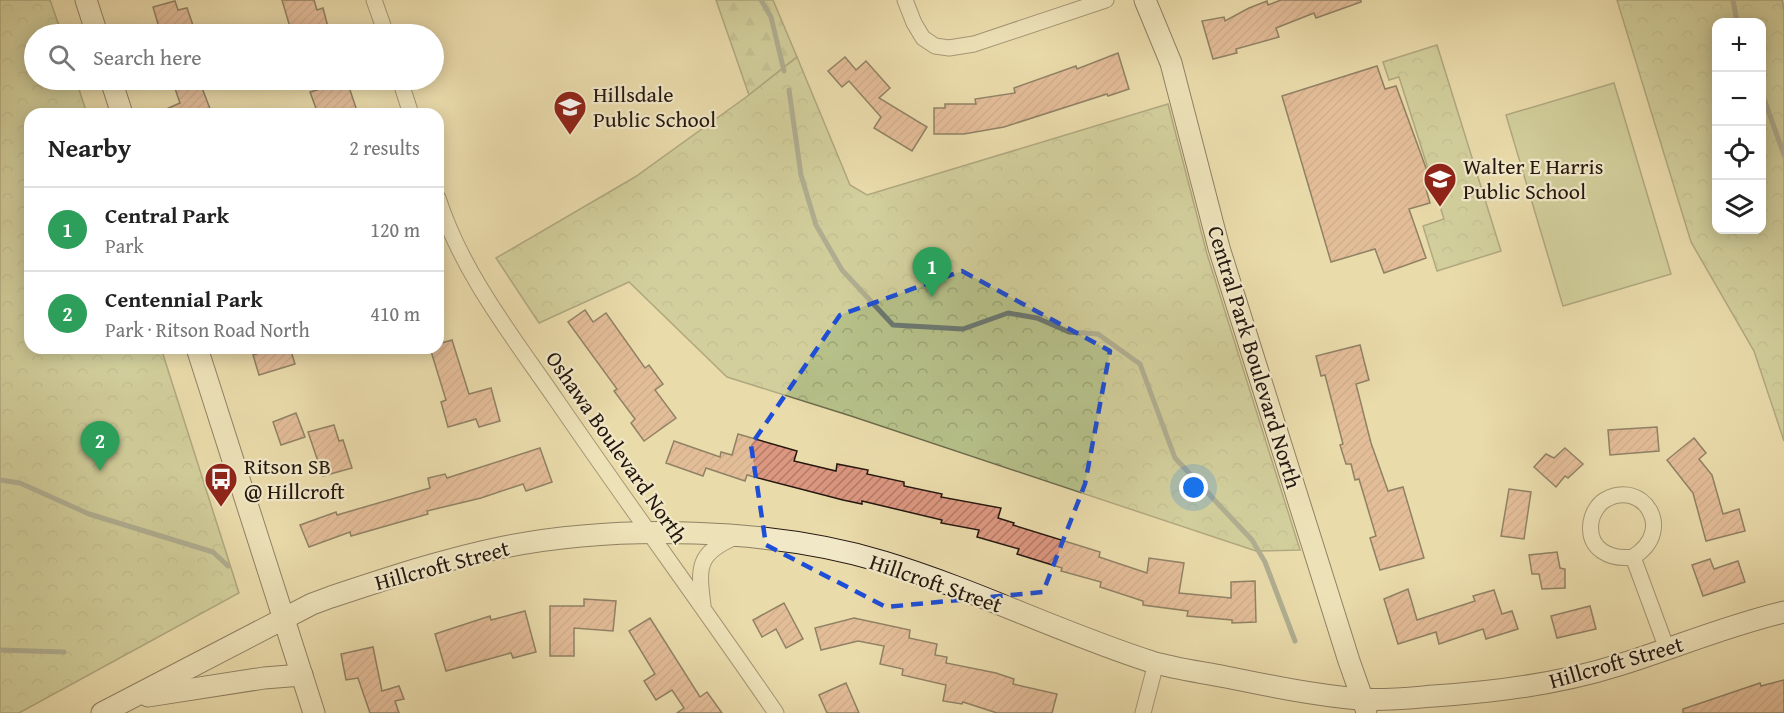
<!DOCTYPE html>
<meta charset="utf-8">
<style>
body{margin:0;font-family:"Gentium Book Plus",serif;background:#f6f6f6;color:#222}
.controls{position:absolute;right:18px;top:18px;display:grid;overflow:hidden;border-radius:12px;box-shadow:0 3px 15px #0003}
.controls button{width:54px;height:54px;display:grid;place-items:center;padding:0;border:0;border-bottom:2px solid #e0e0e0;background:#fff;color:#222;font:30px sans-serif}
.you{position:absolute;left:1194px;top:488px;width:21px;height:21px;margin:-15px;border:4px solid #fff;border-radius:50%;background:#1a73e8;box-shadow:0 0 0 9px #1a73e833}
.badge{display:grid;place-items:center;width:39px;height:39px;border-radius:50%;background:#0b8043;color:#fff;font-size:20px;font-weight:700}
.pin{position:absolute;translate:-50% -50px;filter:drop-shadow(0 2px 3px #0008)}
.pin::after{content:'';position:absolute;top:32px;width:21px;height:18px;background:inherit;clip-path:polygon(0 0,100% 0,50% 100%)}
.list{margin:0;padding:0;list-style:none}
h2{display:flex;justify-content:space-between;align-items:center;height:78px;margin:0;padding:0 24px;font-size:26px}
h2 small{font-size:20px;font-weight:400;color:#767676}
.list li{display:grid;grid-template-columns:39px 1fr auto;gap:18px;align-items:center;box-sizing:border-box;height:84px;padding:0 24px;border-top:2px solid #e0e0e0}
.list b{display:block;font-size:22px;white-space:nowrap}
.list p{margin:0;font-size:20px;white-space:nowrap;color:#767676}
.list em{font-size:20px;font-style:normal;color:#767676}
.icon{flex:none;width:33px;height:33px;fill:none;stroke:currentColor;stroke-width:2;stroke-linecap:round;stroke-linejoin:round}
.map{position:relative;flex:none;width:1784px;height:713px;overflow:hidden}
.search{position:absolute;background:#fff;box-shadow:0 3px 15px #0003;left:24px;top:24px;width:420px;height:66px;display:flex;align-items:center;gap:15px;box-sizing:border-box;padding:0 21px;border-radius:33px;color:#767676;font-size:22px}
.panel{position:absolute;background:#fff;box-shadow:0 3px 15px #0003;left:24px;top:108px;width:420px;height:246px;border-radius:18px}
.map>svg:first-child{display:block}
.forest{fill:url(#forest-firs);stroke:#6e6c4c;stroke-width:1.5}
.park{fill:url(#park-crowns);stroke:#6e6c4c;stroke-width:1.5;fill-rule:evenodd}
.pitch{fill:#b6c089;stroke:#6e6c4c;stroke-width:1.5}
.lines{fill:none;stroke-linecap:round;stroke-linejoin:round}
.stream{stroke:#6b7871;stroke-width:5}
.building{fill:url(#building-hatch);stroke:#25170f;stroke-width:1.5}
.street-casing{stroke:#564836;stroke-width:17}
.secondary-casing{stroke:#25170f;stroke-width:23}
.street{stroke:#f1e8c8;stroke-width:15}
.secondary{stroke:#f1e8c8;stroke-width:21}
.marked{fill:none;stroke:#1d4ed8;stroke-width:4.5;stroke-dasharray:12 8;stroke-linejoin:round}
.labels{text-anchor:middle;stroke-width:4.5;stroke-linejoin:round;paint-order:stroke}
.poi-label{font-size:22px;fill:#25170f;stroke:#f1e8c8;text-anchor:start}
.street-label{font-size:22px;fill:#25170f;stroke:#f1e8c8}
</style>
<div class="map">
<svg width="1784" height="713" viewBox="0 0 1784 713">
<defs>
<pattern id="forest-firs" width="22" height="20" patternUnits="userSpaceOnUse" patternTransform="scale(1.5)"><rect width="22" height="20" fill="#b6c089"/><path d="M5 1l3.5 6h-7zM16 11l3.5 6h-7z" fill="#9ca475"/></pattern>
<pattern id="park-crowns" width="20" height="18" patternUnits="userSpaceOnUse" patternTransform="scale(1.5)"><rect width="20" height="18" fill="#b6c089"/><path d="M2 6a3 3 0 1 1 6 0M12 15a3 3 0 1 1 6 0" fill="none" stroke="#9ca475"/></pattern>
<pattern id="building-hatch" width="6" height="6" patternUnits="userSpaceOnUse" patternTransform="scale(1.5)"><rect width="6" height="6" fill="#dc9780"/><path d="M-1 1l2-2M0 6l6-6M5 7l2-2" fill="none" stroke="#b27a67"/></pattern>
</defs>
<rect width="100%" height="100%" fill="#eadbab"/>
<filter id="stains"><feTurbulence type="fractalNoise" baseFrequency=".00333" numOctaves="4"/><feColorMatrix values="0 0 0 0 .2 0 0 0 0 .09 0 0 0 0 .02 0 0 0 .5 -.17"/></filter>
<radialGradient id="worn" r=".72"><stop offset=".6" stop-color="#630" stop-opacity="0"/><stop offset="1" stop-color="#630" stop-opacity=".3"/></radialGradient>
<!-- forest -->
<polygon class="forest" points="716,0 773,0 797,57 749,95"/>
<!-- park -->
<g class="park">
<polygon points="0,0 50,0 62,34 34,34 34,80 76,80 87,114 30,114 30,348 161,348 239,593 19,713 0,713"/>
<path d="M1617,0H1782L1784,9V441L1754,351L1691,242ZM1762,22V230H1716V22Z"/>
<polygon points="1437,45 1501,251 1437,271 1423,226 1444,219 1399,77 1389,80 1383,62"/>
<polygon points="797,57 850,185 867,195 1168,104 1207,254 1300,550 1256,551 851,416 727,377 629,282 539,323 496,258 635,177 749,95"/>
</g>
<!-- pitch -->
<polygon class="pitch" points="1614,83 1671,274 1563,306 1506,115"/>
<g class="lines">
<!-- stream -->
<g class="stream">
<polyline points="761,0 771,17 784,71"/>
<polyline points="1733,0 1737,22"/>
<polyline points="789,90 801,175 816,225 842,270 893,325 963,329 1008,313 1037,318 1069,332 1098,334 1140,364 1175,458 1252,540 1265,562 1295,641"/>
<polyline points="1762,93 1784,155"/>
<polyline points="0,480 20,483 89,514 213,552 228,566"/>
<polyline points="0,650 64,652"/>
</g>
</g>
<!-- building -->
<g class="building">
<polygon points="282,0 314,0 317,10 323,8 329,31 316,34 292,34"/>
<polygon points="1281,0 1361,0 1361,2 1316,18 1314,13 1276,28 1279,37 1236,49 1237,53 1213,59 1202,21 1224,17 1225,21 1249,8 1267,1 1268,5"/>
<polygon points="175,1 178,10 187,8 196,34 161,34 153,7"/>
<polygon points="1118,53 1129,89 1108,96 1107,94 1004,127 964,134 934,134 934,108 945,108 945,104 976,104 975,99 1015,93 1014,88 1076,66 1077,69"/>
<polygon points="845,57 856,70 866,61 890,88 879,98 927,127 912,151 874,128 881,117 849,81 842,87 828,71"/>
<polygon points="1377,66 1385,89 1396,86 1430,179 1424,182 1430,203 1409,209 1426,258 1384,273 1375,249 1331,262 1282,96"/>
<polygon points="172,80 199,80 212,114 155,114 180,103"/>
<polygon points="347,81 358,114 318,114 310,92"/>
<polygon points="585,310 593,322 606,313 645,368 649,365 663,384 655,390 676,418 644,441 631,423 635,419 614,391 617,389 568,322"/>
<polygon points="452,340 469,394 491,388 500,421 479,427 476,419 448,427 441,402 446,400 430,348 438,348 438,344"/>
<polygon points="1360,345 1369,380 1356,384 1371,443 1388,491 1403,487 1424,558 1380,570 1370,538 1376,536 1359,479 1355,480 1351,464 1346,464 1340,445 1343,444 1325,375 1321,376 1316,356"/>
<polygon points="273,348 290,348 295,364 259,375 253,355"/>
<polygon points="296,413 305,437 281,445 273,422"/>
<polygon points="334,425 339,441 343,440 352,468 323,476 308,432"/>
<polygon points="1657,427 1659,451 1610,455 1608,430"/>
<polygon points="738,434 797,451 794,461 836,471 837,464 868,470 867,474 904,482 904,486 942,494 941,497 1001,508 998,518 1014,523 1013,525 1100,552 1099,557 1147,573 1149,558 1184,563 1179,593 1231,598 1231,582 1255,581 1256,622 1232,623 1232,620 1187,616 1188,611 1143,605 1143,601 1100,587 1101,582 1061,571 1062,568 1017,554 1019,549 977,537 979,530 941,523 942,520 862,501 862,504 843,500 747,475 745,481 706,468 703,476 666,463 674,441 720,457 721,452 732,455"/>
<polygon points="1694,438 1706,453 1699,459 1712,475 1723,514 1739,509 1745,531 1706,541 1693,493 1667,460"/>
<polygon points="540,448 552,482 526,491 523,484 481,498 427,511 428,514 351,536 350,532 309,547 300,525 336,512 337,515 430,488 428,478 445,474 447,478"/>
<polygon points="1565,448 1583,464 1568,478 1565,476 1556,487 1534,467 1546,454 1554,458"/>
<polygon points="1509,489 1531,492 1524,539 1501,536"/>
<polygon points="1557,552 1560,568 1565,569 1565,588 1542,589 1539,574 1532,574 1529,555"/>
<polygon points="1710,559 1714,569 1738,561 1745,582 1703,596 1692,565"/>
<polygon points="1408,589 1417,620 1475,601 1473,596 1494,590 1502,614 1512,611 1518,629 1486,639 1483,629 1439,644 1436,632 1398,644 1384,599"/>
<polygon points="584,599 616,601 613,631 574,628 574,656 550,656 550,606 584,606"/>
<polygon points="784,603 803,639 786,648 776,629 762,637 753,620"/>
<polygon points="1590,606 1596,629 1557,638 1551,616"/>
<polygon points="525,611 536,652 513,658 511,653 446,671 435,634 490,616 491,620"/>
<polygon points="650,618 700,697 707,692 722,713 677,713 684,708 672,690 656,700 644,681 655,674 629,631"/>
<polygon points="854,618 910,630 909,638 937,644 935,655 947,657 946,663 996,673 1014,679 1013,684 1057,694 1052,713 997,713 963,702 962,704 943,701 946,685 902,675 903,669 880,664 884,646 858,641 821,650 815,628"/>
<polygon points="373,647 382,691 399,686 404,699 395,701 399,713 370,713 358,678 346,680 341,654"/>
<polygon points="1784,680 1784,713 1683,713 1683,709 1760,683 1761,686"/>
<polygon points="846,683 859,713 827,713 819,695"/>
</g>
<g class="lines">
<!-- street casing -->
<g class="street-casing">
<g id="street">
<polyline points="374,0 386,34"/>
<polyline points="905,0 914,23 923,38 935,46 949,48 974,44 1106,0"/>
<polyline points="400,80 411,114"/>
<path d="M438,198C462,273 513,337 557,401C629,506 704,608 776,713"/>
<path d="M1633,557C1611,560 1587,550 1591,522C1592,514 1598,504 1605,500C1642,478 1677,530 1633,557L1667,649"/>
<path d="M703,605C698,567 697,553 736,537"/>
<polyline points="1143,713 1156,663"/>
</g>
</g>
<!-- secondary casing -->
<g class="secondary-casing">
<g id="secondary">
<polyline points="86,0 97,34"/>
<polyline points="1145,0 1171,63 1219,248 1349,661 1366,709"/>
<polyline points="111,80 122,114"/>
<polyline points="197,348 314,713"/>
<polyline points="148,696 264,678 302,675"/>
<path d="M102,713L312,604L331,597C388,578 445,559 504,547C620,524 771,528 884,562C976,590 1061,633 1152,662C1176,669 1201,672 1226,677C1270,686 1314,695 1359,699C1384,701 1410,698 1434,696C1497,692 1559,684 1619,665C1674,648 1728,625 1784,612"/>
</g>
</g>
<!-- street -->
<use href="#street" class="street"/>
<!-- secondary -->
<use href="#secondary" class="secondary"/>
</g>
<!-- marked area -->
<path d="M0 0H1784V713H0ZM962,271L1110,351L1085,484L1043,592L886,607L766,545L751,445L840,315Z" fill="#eadbab" fill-opacity=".55" fill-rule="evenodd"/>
<path class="marked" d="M962,271L1110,351L1085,484L1043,592L886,607L766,545L751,445L840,315Z"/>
<!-- icons -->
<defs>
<g id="school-pin" transform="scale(1.725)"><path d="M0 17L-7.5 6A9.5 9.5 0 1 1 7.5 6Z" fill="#8f2418" stroke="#f1e8c8"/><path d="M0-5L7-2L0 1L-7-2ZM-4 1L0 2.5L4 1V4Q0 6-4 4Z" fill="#fff"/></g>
<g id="bus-pin" transform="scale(1.725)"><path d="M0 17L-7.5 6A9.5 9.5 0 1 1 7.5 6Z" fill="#8f2418" stroke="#f1e8c8"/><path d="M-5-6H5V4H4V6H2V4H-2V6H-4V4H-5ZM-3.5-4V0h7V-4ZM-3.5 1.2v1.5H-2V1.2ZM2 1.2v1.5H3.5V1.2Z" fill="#fff"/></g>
</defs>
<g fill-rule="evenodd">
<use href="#school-pin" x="570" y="107"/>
<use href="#school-pin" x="1440" y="179"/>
<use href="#bus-pin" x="221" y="479"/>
</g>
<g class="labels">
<!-- poi labels -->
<g class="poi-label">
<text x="593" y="102">Hillsdale<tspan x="593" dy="25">Public School</tspan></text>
<text x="1463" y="174">Walter E Harris<tspan x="1463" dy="25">Public School</tspan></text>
<text x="244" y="474">Ritson SB<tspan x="244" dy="25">@ Hillcroft</tspan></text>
</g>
<!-- street labels -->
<g class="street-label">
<text transform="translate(1255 357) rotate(73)" y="8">Central Park Boulevard North</text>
<text transform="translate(617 447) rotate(55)" y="8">Oshawa Boulevard North</text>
<text transform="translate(442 565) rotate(-15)" y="8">Hillcroft Street</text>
<text transform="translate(936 583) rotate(19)" y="8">Hillcroft Street</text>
<text transform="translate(1616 662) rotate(-16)" y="8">Hillcroft Street</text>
</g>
</g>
<rect width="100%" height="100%" filter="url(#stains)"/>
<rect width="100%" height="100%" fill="url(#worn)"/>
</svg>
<div class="controls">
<button>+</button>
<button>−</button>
<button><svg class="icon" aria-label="locate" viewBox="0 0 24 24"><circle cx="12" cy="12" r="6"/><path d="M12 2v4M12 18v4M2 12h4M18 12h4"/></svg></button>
<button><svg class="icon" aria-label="layers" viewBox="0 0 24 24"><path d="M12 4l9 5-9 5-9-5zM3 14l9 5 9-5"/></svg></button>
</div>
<div class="you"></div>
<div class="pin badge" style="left:932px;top:297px;background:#2e9e5b">1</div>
<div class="pin badge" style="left:100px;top:471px;background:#2e9e5b">2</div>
<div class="search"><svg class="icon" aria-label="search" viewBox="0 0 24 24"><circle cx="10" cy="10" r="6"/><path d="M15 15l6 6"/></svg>Search here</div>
<section class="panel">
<h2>Nearby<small>2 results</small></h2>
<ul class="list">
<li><span class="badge" style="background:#2e9e5b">1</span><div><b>Central Park</b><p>Park</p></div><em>120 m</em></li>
<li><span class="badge" style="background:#2e9e5b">2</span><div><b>Centennial Park</b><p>Park · Ritson Road North</p></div><em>410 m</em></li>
</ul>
</section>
</div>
